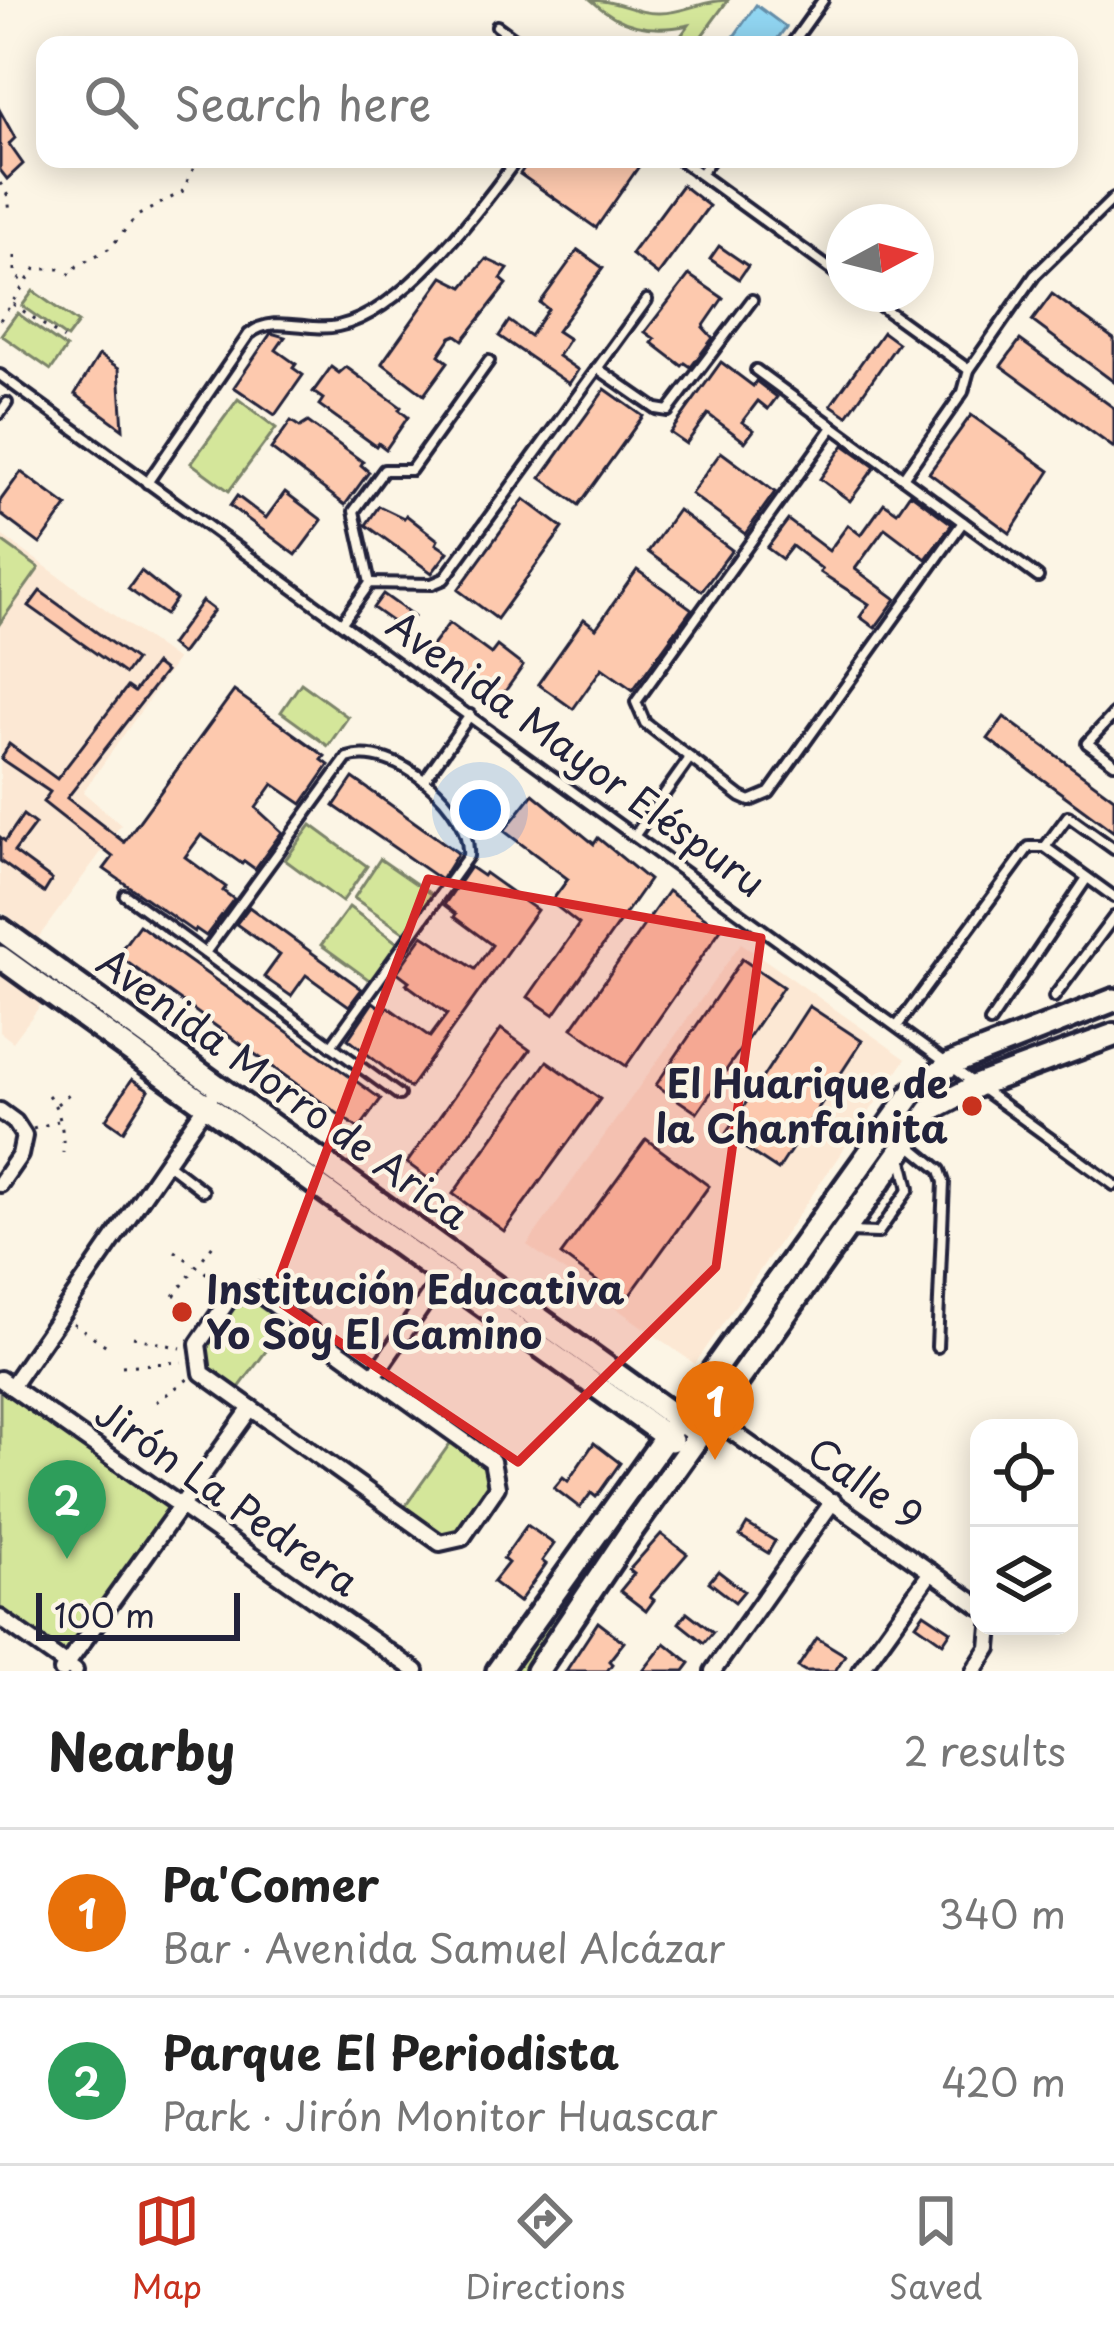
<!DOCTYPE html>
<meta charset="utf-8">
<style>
body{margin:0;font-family:"Playpen Sans",sans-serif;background:#f6f6f6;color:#222}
.controls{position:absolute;right:36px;bottom:36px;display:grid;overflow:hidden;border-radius:24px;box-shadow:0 6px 30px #0003}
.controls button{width:108px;height:108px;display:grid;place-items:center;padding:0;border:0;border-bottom:3px solid #e0e0e0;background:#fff;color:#222;font:60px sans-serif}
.compass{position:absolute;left:826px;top:204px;width:108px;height:108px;border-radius:50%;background:#fff;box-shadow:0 6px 30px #0003;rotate:83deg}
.scale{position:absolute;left:36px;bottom:30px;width:204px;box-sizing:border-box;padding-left:12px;border:6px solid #22223b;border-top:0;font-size:33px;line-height:42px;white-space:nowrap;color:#22223b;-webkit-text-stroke:9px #fcf5e5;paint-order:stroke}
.you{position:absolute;left:480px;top:810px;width:42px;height:42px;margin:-30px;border:9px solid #fff;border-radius:50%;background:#1a73e8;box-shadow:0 0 0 18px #1a73e833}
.badge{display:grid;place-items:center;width:78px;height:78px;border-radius:50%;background:#c8321e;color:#fff;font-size:39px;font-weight:700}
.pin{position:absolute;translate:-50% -99px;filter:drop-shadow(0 3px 6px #0008)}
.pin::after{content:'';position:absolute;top:63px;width:42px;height:36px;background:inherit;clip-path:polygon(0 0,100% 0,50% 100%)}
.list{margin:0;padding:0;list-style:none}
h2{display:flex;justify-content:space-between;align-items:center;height:156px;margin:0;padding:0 48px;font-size:51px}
h2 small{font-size:39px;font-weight:400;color:#767676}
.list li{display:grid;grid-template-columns:78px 1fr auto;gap:36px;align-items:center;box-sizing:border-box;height:168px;padding:0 48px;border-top:3px solid #e0e0e0}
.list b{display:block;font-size:45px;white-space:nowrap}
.list p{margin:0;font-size:39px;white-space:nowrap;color:#767676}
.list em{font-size:39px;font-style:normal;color:#767676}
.icon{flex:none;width:66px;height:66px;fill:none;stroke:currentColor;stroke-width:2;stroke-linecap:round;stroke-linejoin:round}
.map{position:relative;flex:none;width:1114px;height:1671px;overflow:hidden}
.search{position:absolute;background:#fff;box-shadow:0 6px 30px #0003;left:36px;right:36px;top:36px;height:132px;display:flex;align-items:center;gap:30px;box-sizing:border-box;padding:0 42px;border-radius:24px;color:#767676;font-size:45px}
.sheet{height:492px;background:#fff}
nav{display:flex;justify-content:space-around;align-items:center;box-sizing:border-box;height:168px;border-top:3px solid #e0e0e0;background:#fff;font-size:33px;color:#767676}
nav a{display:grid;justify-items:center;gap:6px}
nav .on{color:#c8321e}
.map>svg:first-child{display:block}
.built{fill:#fce8d4}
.green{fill:#d4e69a;stroke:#7b846a;stroke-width:3}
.water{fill:#91d6f2;stroke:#658ea9;stroke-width:3}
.building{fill:#fdc9ae;stroke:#22223b;stroke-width:3}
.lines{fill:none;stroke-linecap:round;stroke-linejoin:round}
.service-casing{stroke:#22223b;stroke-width:16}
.minor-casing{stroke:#22223b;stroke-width:22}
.secondary-casing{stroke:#22223b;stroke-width:30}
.path{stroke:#22223b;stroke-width:3;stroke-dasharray:3 9;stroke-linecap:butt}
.service{stroke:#fcf5e5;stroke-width:8}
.minor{stroke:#fcf5e5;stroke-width:14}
.secondary{stroke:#fcf5e5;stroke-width:21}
.marked{fill:#d62828;fill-opacity:0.2;stroke:#d62828;stroke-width:9;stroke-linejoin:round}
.poi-dot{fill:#c8321e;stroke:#fcf5e5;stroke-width:4.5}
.labels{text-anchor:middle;stroke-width:9;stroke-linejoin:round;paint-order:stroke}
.street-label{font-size:39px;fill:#22223b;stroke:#fcf5e5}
.poi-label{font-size:39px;font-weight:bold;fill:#22223b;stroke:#fcf5e5;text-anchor:end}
</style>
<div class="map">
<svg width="1114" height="1671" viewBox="0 0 1114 1671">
<rect width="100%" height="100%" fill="#fcf5e5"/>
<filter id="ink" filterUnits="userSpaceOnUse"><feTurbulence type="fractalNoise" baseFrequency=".00833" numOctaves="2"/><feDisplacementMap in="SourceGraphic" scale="24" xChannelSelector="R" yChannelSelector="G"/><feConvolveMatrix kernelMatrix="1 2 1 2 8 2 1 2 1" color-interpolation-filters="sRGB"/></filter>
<g filter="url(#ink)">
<!-- built -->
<g class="built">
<polygon points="0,534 177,660 83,792 121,825 38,938 0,910"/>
<polygon points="741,943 906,1059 695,1364 527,1245"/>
<polygon points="0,971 42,1003 13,1042 0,1032"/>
</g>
<!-- green -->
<g class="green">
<path d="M591,0C619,0 635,14 660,13C684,13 703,0 728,0L695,45H674L689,25C650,33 620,27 591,0Z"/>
<polygon points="33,291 78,323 67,338 22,306"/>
<polygon points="17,313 66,348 51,370 1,335"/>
<polygon points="238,399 276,428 229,491 191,463"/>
<polygon points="0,540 39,568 0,623"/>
<polygon points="301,683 348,717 328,746 281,712"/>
<polygon points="311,825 367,866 342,902 285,860"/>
<polygon points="380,859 435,897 409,936 354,898"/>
<polygon points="349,907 399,944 372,982 321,945"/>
<polygon points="253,1295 288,1321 236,1392 205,1371 201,1341 226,1307"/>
<polygon points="0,1384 170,1506 66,1653 60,1653 0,1611"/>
<polygon points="454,1438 489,1466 492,1485 459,1534 443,1538 404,1508"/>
<polygon points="661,1457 667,1460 524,1671 508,1671"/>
</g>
<!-- water -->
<polygon class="water" points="756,5 786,27 773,45 728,45"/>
<!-- building -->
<g class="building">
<polygon points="0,111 15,138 9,144 23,164 7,179 0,170"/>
<polygon points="530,159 644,159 596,228 520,174"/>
<polygon points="682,185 709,206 658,275 631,254"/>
<polygon points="719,246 748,266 739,279 710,259"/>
<polygon points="578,250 603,268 557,331 569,339 558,356 578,370 569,384 499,336 509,321 530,336 548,309 540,303"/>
<polygon points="486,259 508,269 501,279 507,284 463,340 456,335 451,337 439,355 448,362 424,395 382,363 443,277 463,287"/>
<polygon points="689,275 723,298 703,327 713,338 691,367 685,363 682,366 652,343 655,339 645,332"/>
<polygon points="1052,294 1114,339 1114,382 1032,321"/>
<polygon points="883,332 898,343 847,416 831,405"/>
<polygon points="271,333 285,337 276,350 296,364 293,368 303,375 275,415 234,387"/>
<polygon points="1020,340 1114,408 1114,448 1001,366"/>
<polygon points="99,355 119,368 123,429 75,394"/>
<polygon points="721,362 753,386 756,381 777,397 768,409 758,401 742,422 754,430 745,442 708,414 686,444 670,433"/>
<polygon points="331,367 339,373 346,367 401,407 399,410 408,417 386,449 378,443 376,446 319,405 323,399 313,392"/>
<polygon points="605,389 643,416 579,505 541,478"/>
<polygon points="971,415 1050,471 1010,533 929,473"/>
<polygon points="291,421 300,427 308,422 363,462 361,465 369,472 345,505 271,449"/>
<polygon points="844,445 875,467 850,501 820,479"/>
<polygon points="721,452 775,492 745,534 691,494"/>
<polygon points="21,472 67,506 40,544 0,514 0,501"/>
<polygon points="285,492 322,520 296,555 230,506 237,496 266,518"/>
<polygon points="910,493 952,524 926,559 885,528 855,569 896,599 875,628 860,617 869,604 820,572 822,569 792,546 782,559 767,548 788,520 829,551 848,525 861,535 884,503 897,512"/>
<polygon points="524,499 563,528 497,619 458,590"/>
<polygon points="379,506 404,518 406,515 438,540 436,544 448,552 432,573 366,525"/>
<polygon points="678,510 732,550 702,591 648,552"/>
<polygon points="637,570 692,609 633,690 602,668 573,709 538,684 584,619 596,628"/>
<polygon points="141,571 176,599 165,615 128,589"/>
<polygon points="40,591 135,660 125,674 29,606"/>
<polygon points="383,594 414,616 404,630 373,608"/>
<polygon points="202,601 214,610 181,654 170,645"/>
<polygon points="449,623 491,654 497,646 523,666 499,700 429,650"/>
<polygon points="155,664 165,672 67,798 124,842 234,691 325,756 322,760 329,765 302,804 273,784 256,808 282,832 255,869 244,861 242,864 201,835 185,857 226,887 223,891 234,899 206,936 196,929 194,932 104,869 113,857 43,802 50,792 1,759 9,744 57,779 127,687 134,692"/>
<polygon points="1004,717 1114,798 1114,832 988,739"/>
<polygon points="353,778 458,853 441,880 334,806"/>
<polygon points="533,794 594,844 598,838 649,880 554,1015 528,997 579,924 551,902 568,879 504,831"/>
<polygon points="23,815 35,824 14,852 52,880 44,893 0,861 0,837 5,841"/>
<polygon points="470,867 483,876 485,873 537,910 410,1088 348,1039 373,1002 385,1011 388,1007 430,1037 447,1014 406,984 409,981 397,972 423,935 475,969 492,945 454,917 456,914 444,905"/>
<polygon points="668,891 721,929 626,1066 572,1028"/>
<polygon points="249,907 362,989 349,1006 306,975 291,996 264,977 280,955 236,924"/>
<polygon points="139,925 381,1099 359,1129 117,955"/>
<polygon points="742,959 783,987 697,1113 656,1085"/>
<polygon points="809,1006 862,1041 778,1170 725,1135"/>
<polygon points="501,1029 530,1050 433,1182 407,1163"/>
<polygon points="547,1061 600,1099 504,1231 453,1194"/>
<polygon points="132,1079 149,1090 123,1131 106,1119"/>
<polygon points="646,1139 709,1186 625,1302 561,1255"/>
<polygon points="594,1443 620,1463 596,1497 591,1493 580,1508 554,1488 563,1477 568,1481"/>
<polygon points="747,1524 775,1541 768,1553 740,1536"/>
<polygon points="527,1525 554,1544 542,1561 546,1564 519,1602 493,1582 508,1563 503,1559"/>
<polygon points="661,1534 687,1554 650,1597 654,1600 646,1611 620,1591 634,1574 629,1570"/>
<polygon points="718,1571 744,1591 735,1602 709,1582"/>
<polygon points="687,1612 713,1632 704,1643 679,1623"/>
<polygon points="924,1613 951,1631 943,1643 916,1624"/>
<polygon points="598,1622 624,1642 609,1661 612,1664 607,1671 566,1671"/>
<polygon points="817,1638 845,1655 835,1671 805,1671 798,1667"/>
<polygon points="665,1643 690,1663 684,1671 643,1671"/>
</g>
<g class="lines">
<!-- service casing -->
<g class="service-casing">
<g id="service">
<polyline points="497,26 523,45"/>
<polyline points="791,45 823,0"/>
<polyline points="679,159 844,279"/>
<polyline points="700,174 711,159"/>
<polyline points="864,294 969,370"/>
<polyline points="597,368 656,409 668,411 752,300"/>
<polyline points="756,370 1038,577"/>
<polyline points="0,375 1114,1185"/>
<polyline points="0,413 7,403"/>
<polyline points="833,427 636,702 645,723 741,797 750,801 769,793 963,522"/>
<polyline points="903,478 963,392 969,370 1035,275 1114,198"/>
<path d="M147,483L249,334C275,313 308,333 338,326C402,313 479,211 517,159"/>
<polyline points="370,583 354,511 384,470 411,470 489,361"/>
<polyline points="343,621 370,583 432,584 444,579 647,300"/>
<polyline points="1114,714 1087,743 1114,763"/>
<polyline points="426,778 470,715"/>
<polyline points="635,835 690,758"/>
<polyline points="1045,847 1068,816 1114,849"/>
<polyline points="125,895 399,1095"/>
<path d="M205,953L347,758C395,742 472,807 468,856L331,1046"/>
<polyline points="1054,997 1114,917"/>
<polyline points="990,1022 1087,878"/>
<polyline points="898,1025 1029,847 1045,847 1114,897"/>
<polyline points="907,1143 940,1170 944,1182 937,1347"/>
<polyline points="168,1164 203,1191"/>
<polyline points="848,1232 878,1233 909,1189 901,1156"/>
</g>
</g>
<!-- minor casing -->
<g class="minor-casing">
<g id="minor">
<polyline points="0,1111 15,1122 24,1136 20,1155 0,1184"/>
<polygon points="255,1291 492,1461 497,1487 462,1538 440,1543 202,1373 198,1344 229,1299"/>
<polyline points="374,1376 442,1277"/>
<polyline points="0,1379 416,1671"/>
<polyline points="11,1387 210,1099"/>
<polyline points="711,1417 979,1606"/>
<polyline points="0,1618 75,1671"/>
<polyline points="62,1671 251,1408"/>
<polyline points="713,1671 833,1501"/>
<polyline points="860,1671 931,1572"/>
<polyline points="974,1671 989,1648 991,1626"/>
</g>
</g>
<!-- secondary casing -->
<g class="secondary-casing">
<g id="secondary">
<polyline points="0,929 689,1427"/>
<polyline points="0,957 671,1440"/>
<polyline points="498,1671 913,1092 951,1064 1114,1000"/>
<polyline points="537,1671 631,1531 930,1110 978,1085 1114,1035"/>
</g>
</g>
<!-- path -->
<g class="path">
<polyline points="0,183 8,196 10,213"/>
<polyline points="15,256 15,276 26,283"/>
<polyline points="13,304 64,339"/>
<polyline points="0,320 35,269 59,269 72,275 77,266 110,248 137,216 182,192 198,159"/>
<path d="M48,1095C61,1111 64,1133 63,1153"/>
<polyline points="57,1104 69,1094"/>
<polyline points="33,1129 58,1121"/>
<polyline points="175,1251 223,1285"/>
<polyline points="174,1296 213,1245"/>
<polyline points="73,1323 111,1349"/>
<polyline points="133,1337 181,1348"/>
<polyline points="122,1366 182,1362"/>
<polyline points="156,1402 188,1379"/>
</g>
<!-- service -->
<use href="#service" class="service"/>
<!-- minor -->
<use href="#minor" class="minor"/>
<!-- secondary -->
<use href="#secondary" class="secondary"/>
</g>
</g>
<!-- marked area -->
<path class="marked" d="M428,879L761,938L716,1267L518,1462L272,1297Z"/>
<!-- markers -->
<g class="poi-dot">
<circle cx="972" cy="1106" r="12"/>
<circle cx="182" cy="1312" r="12"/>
</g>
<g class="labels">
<!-- street labels -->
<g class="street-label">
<text transform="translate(576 754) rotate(36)" y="14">Avenida Mayor Eléspuru</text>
<text transform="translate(283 1089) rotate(36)" y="14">Avenida Morro de Arica</text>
<text transform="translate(865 1484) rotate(35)" y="14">Calle 9</text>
<text transform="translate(227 1498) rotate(35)" y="14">Jirón La Pedrera</text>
</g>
<!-- poi labels -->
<g class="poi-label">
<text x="948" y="1098">El Huarique de<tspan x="948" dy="45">la Chanfainita</tspan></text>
<text x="206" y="1304" text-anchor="start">Institución Educativa<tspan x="206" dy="45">Yo Soy El Camino</tspan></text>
</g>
</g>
</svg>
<div class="controls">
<button><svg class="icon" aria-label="locate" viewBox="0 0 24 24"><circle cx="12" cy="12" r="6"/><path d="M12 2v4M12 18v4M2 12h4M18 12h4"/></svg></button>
<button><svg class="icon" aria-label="layers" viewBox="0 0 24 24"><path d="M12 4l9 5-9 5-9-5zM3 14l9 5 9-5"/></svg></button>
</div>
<svg class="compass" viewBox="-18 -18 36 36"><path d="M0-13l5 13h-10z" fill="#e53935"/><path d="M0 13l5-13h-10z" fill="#767676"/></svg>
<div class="scale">100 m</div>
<div class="you"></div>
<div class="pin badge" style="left:715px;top:1460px;background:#e8710a">1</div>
<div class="pin badge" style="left:67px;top:1559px;background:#2e9e5b">2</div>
<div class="search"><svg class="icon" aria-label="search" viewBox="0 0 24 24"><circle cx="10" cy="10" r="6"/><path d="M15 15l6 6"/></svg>Search here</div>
</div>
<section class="sheet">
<h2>Nearby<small>2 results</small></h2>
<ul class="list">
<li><span class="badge" style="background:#e8710a">1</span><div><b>Pa'Comer</b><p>Bar · Avenida Samuel Alcázar</p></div><em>340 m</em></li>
<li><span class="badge" style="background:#2e9e5b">2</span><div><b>Parque El Periodista</b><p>Park · Jirón Monitor Huascar</p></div><em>420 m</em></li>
</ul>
</section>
<nav>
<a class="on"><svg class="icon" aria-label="map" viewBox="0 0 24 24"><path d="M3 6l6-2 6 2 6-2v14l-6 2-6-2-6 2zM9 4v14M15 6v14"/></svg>Map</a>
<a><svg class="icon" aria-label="directions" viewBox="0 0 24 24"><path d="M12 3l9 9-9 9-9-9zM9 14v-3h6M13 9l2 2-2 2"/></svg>Directions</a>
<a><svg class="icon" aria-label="saved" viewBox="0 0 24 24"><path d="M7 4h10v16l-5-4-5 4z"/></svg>Saved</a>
</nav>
